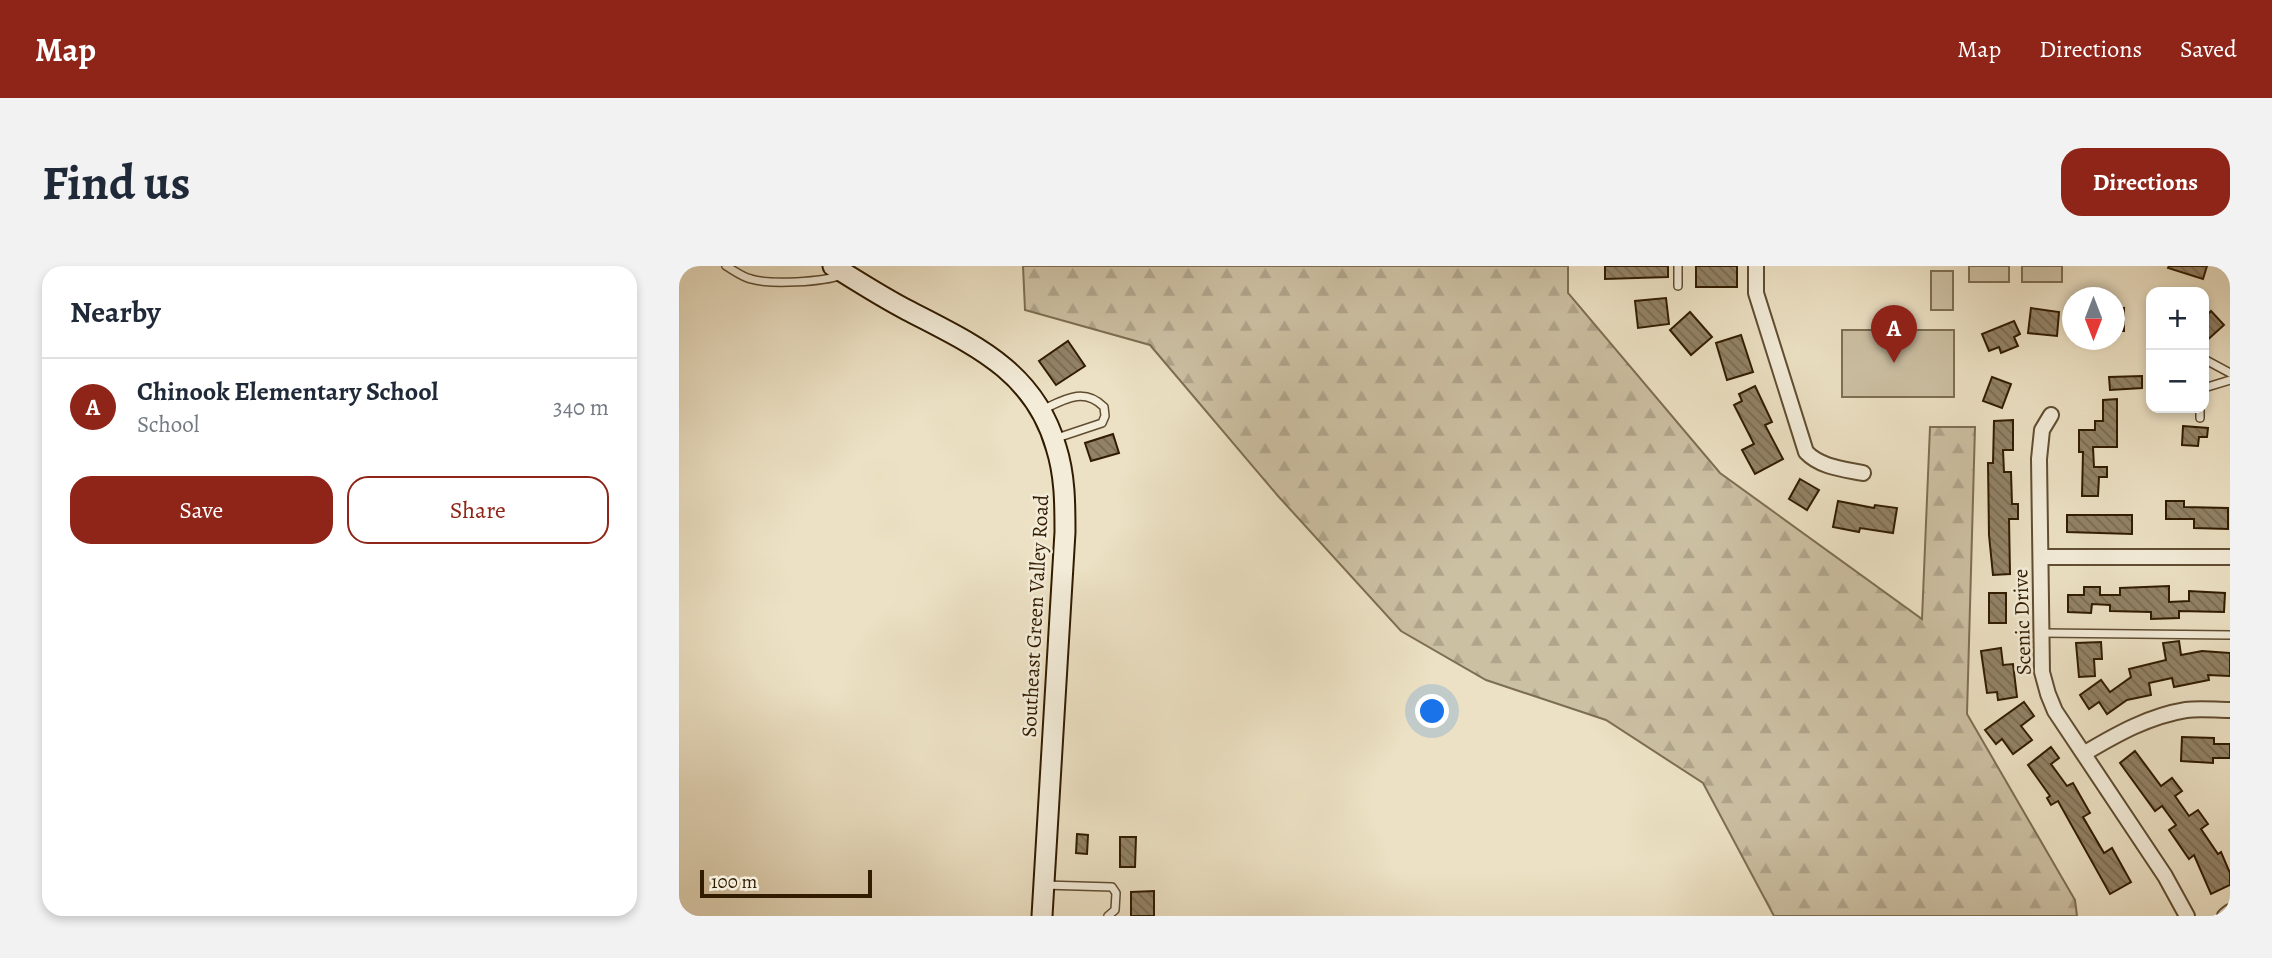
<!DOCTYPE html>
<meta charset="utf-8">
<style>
body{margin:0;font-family:Alegreya,serif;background:#f2f2f3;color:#1f2937}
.controls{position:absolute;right:21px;top:21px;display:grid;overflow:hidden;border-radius:14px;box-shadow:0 4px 10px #0003}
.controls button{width:63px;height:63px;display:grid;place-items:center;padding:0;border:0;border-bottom:2px solid #e0e1e3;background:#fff;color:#1f2937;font:35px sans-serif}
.compass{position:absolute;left:1383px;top:21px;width:63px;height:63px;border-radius:50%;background:#fff;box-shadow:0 4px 10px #0003;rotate:180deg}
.scale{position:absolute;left:21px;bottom:18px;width:172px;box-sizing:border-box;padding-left:7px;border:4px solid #311c00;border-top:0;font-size:19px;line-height:24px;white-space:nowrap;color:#311c00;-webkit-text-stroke:5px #f3ecd9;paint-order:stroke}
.you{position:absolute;left:754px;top:446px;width:24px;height:24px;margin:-18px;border:5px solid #fff;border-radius:50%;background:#1a73e8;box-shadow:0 0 0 10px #1a73e833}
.badge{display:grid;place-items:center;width:46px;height:46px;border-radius:50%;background:#8f2418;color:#fff;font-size:23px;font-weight:700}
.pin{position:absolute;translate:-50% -58px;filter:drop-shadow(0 2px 4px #0008)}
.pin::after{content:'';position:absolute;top:37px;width:24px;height:21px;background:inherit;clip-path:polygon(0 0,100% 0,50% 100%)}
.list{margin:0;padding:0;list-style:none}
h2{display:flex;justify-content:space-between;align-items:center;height:91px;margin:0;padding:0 28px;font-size:30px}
h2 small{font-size:23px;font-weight:400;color:#747a83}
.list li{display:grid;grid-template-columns:46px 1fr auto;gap:21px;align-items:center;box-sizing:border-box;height:98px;padding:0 28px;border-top:2px solid #e0e1e3}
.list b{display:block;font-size:26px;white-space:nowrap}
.list p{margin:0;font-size:23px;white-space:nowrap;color:#747a83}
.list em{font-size:23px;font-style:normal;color:#747a83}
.actions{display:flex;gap:14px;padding:21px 28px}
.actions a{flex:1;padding:16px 0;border:2px solid #8f2418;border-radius:21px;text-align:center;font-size:24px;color:#8f2418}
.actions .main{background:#8f2418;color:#fff}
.map{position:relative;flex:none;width:1551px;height:650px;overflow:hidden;border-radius:21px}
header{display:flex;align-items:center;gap:42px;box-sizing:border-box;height:98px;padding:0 35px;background:#8f2418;color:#fff}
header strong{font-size:33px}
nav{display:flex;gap:38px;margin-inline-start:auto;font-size:24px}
.intro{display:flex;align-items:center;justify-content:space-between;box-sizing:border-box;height:168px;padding:0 42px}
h1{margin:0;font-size:49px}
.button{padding:18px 32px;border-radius:21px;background:#8f2418;color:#fff;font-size:24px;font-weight:700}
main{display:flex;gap:42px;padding:0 42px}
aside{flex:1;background:#fff;border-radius:21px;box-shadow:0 4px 10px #0003}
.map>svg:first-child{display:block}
.green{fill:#ccc0a3;stroke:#7e6e52;stroke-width:2}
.forest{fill:url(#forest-firs);stroke:#7e6e52;stroke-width:2}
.building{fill:url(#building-back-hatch);stroke:#311c00;stroke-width:2}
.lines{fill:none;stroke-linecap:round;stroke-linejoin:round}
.lane-casing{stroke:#604d31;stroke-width:10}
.street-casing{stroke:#604d31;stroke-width:18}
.secondary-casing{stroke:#311c00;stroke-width:23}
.lane{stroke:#f3ecd9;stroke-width:7}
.street{stroke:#f3ecd9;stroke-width:14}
.secondary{stroke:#f3ecd9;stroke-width:19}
.labels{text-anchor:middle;stroke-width:5;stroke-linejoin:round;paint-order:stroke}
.street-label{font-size:21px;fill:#311c00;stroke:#f3ecd9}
</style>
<header>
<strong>Map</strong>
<nav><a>Map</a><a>Directions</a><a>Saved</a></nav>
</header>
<div class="intro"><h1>Find us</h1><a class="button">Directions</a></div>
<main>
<aside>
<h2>Nearby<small></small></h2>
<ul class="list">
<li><span class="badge">A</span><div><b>Chinook Elementary School</b><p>School</p></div><em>340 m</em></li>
</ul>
<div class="actions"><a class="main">Save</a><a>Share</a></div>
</aside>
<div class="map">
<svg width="1551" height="650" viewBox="0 0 1551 650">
<defs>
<pattern id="forest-firs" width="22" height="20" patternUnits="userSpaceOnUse" patternTransform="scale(1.75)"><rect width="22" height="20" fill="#ccc0a3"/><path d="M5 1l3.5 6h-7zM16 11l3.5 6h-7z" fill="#b0a48b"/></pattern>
<pattern id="building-back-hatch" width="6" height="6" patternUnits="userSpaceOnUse" patternTransform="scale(1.75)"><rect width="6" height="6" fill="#928266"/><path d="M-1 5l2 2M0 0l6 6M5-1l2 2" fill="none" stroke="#786a52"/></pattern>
</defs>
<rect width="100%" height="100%" fill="#ece1c4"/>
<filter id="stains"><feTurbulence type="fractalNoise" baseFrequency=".00286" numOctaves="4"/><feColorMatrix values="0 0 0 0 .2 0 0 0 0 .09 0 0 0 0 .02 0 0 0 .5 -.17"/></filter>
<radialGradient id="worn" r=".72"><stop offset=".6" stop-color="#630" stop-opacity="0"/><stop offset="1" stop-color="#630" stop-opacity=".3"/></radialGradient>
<!-- green -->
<g class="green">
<rect x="1290" y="0" width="40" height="16"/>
<rect x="1343" y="0" width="40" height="16"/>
<rect x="1252" y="5" width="22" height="39"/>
<rect x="1163" y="64" width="112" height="67"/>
</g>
<!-- forest -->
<polygon class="forest" points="344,0 889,0 889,27 1041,207 1243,353 1251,161 1296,161 1288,448 1396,634 1398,650 1095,650 1024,517 927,454 807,414 722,365 599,230 471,79 346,44"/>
<!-- building -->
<g class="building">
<polygon points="926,0 989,0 989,11 926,13"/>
<rect x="1017" y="0" width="41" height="21"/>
<polygon points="1490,0 1528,0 1524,13 1489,2"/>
<polygon points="987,32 990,58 959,62 956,35"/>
<polygon points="1436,41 1445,42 1445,65 1436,65"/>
<polygon points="1352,42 1380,46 1378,70 1349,67"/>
<polygon points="1532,45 1545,59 1525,77 1525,52"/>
<polygon points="1011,46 1033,71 1012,89 991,64"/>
<polygon points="1335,55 1341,68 1335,71 1339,80 1322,87 1320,81 1310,85 1303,68"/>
<polygon points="1062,69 1074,106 1048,114 1037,77"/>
<polygon points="389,75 406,100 377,119 360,95"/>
<polygon points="1463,110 1463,122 1431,124 1430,111"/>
<polygon points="1313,111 1332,118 1323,142 1304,135"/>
<polygon points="1076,120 1093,156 1086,159 1104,193 1076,208 1063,184 1075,178 1055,139 1063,135 1060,128"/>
<polygon points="1438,133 1438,181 1414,181 1415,201 1428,201 1428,211 1420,211 1419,230 1403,230 1404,186 1400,186 1400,164 1416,164 1416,155 1424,155 1424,134"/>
<polygon points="1334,154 1334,184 1324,184 1325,206 1332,206 1333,238 1339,238 1339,253 1330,253 1331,308 1314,309 1310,269 1309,197 1314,197 1315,155"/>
<polygon points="1504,160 1529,162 1528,171 1520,171 1519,180 1503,179"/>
<polygon points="434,168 440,187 412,195 406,177"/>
<polygon points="1121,213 1140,224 1128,244 1110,233"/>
<polygon points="1159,235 1195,242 1196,239 1218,242 1214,267 1181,262 1180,266 1154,261"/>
<polygon points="1487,235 1505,235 1505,241 1549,242 1549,263 1515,262 1515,253 1487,253"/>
<polygon points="1388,249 1453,249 1453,268 1388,266"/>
<polygon points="1490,320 1490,336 1510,335 1510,325 1546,327 1545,346 1500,345 1500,352 1472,353 1472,346 1431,345 1431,339 1413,338 1412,347 1389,346 1389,329 1405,329 1405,321 1421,321 1421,329 1441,329 1441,322"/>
<rect x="1310" y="327" width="17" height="30"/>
<polygon points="1500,375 1502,389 1523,385 1551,387 1551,410 1529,409 1530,414 1495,421 1493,412 1470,417 1472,429 1448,434 1428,448 1420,436 1410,443 1401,429 1422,414 1431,426 1452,411 1450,403 1487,394 1484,377"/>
<polygon points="1422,376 1423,393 1415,393 1416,410 1400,411 1397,377"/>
<polygon points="1322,382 1324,399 1334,398 1338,431 1319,434 1318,426 1308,427 1302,385"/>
<polygon points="1345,436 1355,450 1342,460 1353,474 1334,488 1323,473 1317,478 1306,464"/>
<polygon points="1503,471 1535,472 1535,478 1551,478 1551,492 1534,492 1534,497 1502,495"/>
<polygon points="1372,481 1380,492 1372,498 1388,520 1394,517 1411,547 1404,551 1425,587 1433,582 1452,616 1431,628 1379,535 1372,539 1368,532 1371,530 1349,499"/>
<polygon points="1456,485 1482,520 1493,512 1503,525 1496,530 1510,550 1519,544 1529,558 1522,563 1539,588 1542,586 1551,607 1551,619 1532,628 1515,589 1510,593 1490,564 1497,559 1483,540 1476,545 1441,497"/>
<polygon points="398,568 409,569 408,588 397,587"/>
<polygon points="441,571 457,571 456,601 441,601"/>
<polygon points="475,625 475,650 452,650 452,626"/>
</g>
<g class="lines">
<!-- lane casing -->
<g class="lane-casing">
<g id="lane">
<path d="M47,0C54,4 63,11 72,13C91,19 144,16 163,9"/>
<polyline points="999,20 999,0"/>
<polyline points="1525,93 1551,107"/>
<polyline points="1525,122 1551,114"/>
<path d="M363,144C386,133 405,121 425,141L426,150L423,157L375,173"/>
<polyline points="1521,152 1521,142"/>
<polyline points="1363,367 1551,369"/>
<polyline points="365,619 433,621 437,627 436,644 429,650"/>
</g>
</g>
<!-- street casing -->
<g class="street-casing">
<g id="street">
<path d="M1077,0V27L1127,186C1141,201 1164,203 1184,207"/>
<polyline points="1372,149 1363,164 1360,193 1363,406 1369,428 1376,445 1486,610 1508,650"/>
<polyline points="1362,291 1551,291"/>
<path d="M1406,487C1438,468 1470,450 1507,444C1521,442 1537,444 1551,444"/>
<polyline points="1546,650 1551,646"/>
</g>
</g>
<!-- secondary casing -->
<g class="secondary-casing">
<path id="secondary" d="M154,0C178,15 203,31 228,44C293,78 355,104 377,181C386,209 386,238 386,266L363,650"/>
</g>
<!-- lane -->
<use href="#lane" class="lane"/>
<!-- street -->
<use href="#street" class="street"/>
<!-- secondary -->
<use href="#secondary" class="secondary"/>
</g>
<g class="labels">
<!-- street labels -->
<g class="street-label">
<text transform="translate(356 350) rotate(-87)" y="7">Southeast Green Valley Road</text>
<text transform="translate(1343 356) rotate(-92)" y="7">Scenic Drive</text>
</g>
</g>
<rect width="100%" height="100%" filter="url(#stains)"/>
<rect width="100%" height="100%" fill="url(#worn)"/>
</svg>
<div class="controls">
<button>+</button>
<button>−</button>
</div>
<svg class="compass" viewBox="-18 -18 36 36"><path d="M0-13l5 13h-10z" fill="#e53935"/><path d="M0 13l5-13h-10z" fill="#747a83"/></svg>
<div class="scale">100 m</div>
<div class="you"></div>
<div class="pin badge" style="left:1215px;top:97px">A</div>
</div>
</main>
